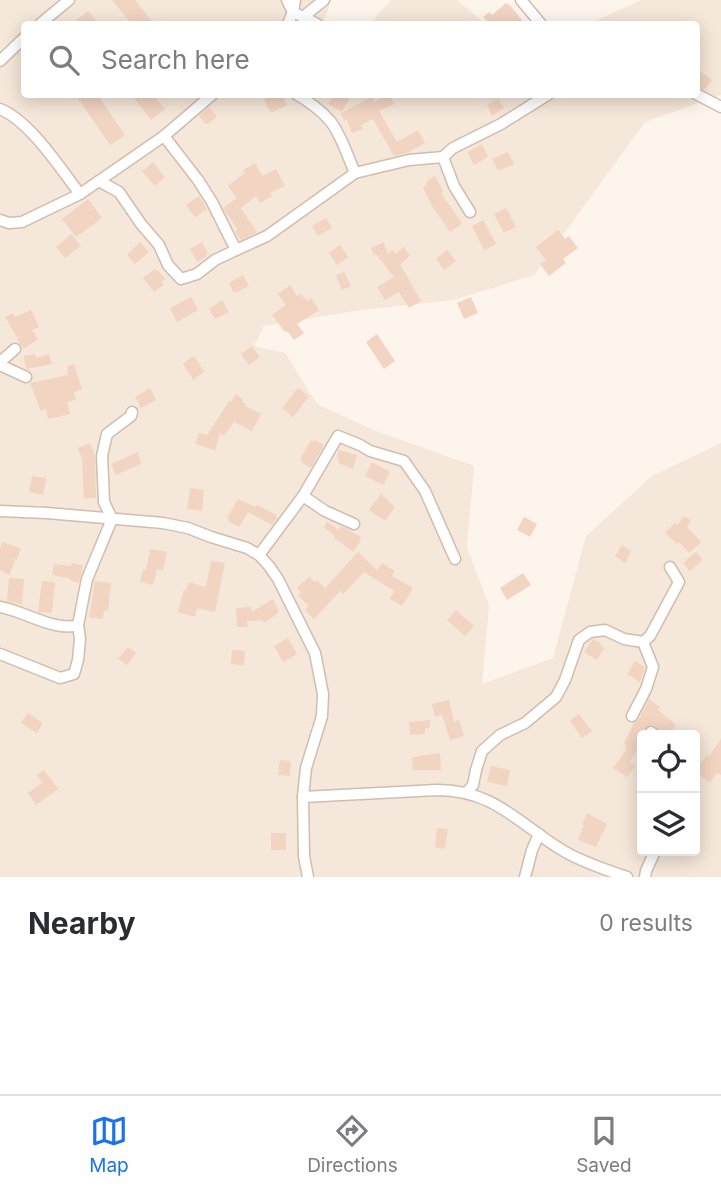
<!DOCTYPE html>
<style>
body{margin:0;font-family:Inter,sans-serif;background:#f2f2f3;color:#2b2b33}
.controls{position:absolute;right:21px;bottom:21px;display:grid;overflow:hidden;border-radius:7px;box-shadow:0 4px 18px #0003}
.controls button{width:63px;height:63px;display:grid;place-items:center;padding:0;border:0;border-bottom:2px solid #e1e1e2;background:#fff;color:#2b2b33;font:35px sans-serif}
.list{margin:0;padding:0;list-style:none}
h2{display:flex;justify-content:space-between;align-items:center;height:91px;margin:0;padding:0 28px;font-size:30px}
h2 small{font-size:23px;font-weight:400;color:#7c7c81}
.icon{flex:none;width:38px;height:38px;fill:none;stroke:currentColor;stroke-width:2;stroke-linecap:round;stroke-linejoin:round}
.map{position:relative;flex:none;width:721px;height:877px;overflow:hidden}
.search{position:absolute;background:#fff;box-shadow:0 4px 18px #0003;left:21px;right:21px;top:21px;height:77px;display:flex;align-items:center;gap:18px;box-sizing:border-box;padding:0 24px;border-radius:7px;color:#7c7c81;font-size:26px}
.sheet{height:217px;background:#fff}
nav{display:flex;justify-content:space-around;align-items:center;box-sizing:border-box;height:98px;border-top:2px solid #e1e1e2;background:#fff;font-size:19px;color:#7c7c81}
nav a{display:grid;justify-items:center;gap:4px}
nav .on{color:#1a73e8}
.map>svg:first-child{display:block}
.residential{fill:#f5e7d9;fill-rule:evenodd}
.building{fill:#f2d4c2}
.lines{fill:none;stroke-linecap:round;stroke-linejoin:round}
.minor-casing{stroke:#d0bdaf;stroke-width:13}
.minor{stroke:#fff;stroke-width:10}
</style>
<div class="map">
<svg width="721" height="877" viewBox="0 0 721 877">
<rect width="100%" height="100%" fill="#fdf5eb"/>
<!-- residential -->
<g class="residential">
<path d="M0,0H331L323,24H24V94H696V24H589L641,0H721V95L645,122L534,275L453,300L361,310L264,326L254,346L285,353L317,404L371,429L474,466L467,547L489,606L482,684L553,658L586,536L652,476L721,443V877H0ZM642,735H695V851H642Z"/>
<polygon points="391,0 457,0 485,24 370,24"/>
</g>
<!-- building -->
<g class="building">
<polygon points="112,0 135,0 154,24 132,24"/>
<polygon points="506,3 508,5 509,4 525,24 490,24 483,17 489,12 492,15"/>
<polygon points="88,11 99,24 71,24"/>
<polygon points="699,70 712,80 704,90 696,87 696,73"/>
<polygon points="75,94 97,94 125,135 110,145"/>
<polygon points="131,94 153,94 165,109 151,120"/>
<polygon points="275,94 281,94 287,105 271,113 264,100"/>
<polygon points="334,94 352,94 342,112 328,104"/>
<polygon points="390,94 394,104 379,111 397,142 418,130 425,143 407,153 394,156 373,119 361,125 363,129 352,133 347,120 344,121 341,113 372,97 374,102"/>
<polygon points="498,99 504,108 492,116 487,105"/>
<polygon points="209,107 217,117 208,124 205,124 199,116"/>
<polygon points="482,144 488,157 474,165 467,152"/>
<polygon points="508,152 514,164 498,171 492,159"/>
<polygon points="153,162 165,177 155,186 142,171"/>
<polygon points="255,163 262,176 276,169 285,186 270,193 272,196 260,203 256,196 241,208 257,232 241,240 235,231 237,229 223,208 237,198 228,186 245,173 243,170"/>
<polygon points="435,176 443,191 441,193 462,223 450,232 432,206 423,187 426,185 427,181"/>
<polygon points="199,196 207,209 195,217 186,205"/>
<polygon points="88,199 102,218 76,237 62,219"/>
<polygon points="506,208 516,227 504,233 494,214"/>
<polygon points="326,218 332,228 318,236 312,226"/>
<polygon points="483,220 496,244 484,250 472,226"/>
<polygon points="558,230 565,239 569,236 578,248 563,259 566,263 549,276 540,264 546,260 536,247"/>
<polygon points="71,234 81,246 65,258 56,247"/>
<polygon points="140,242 149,252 135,264 127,255"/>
<polygon points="202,242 208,253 206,254 207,256 197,262 190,249"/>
<polygon points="383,242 388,254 393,250 395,254 404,247 410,256 400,264 421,301 409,308 399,292 385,300 377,287 394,277 376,254 374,255 371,248"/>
<polygon points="340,245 348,257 337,265 329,253"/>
<polygon points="447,250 456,261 444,270 436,259"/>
<polygon points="155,269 157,271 158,270 165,279 161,282 164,285 154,292 143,278"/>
<polygon points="344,272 351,286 342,290 336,275"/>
<polygon points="243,275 249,286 234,293 229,283"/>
<polygon points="290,285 297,296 301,294 307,301 311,298 319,310 297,324 304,333 294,340 287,331 285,332 272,315 286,305 278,294"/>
<polygon points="191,297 198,310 177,322 170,308"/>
<polygon points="471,297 478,313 464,319 457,303"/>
<polygon points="222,300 229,312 215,319 209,309"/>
<polygon points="31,310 39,327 32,330 38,339 24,349 17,340 18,339 5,317 13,313 15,317"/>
<polygon points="377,334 395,361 384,369 366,342"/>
<polygon points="252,346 260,357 249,365 241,354"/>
<polygon points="35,354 36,358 49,354 52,364 26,369 24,356"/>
<polygon points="194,356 204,372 193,380 183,363"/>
<polygon points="74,364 82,389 74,392 76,400 67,402 70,414 48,419 46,409 41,411 30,383 68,375 67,367"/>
<polygon points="150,388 156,400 141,408 135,397"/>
<polygon points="298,388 309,396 293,417 282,408"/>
<polygon points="236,394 243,400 242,402 246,404 245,406 261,414 252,431 234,422 224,436 220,433 215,450 195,444 199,433 207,435 229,401 231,402"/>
<polygon points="311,440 314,442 315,440 324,445 311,468 301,462 302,460 300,459"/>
<polygon points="90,443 95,456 96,498 84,499 82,459 78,448"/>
<polygon points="339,450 357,455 353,469 338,463 339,459 337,458"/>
<polygon points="138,452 141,464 116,475 111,464"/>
<polygon points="372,462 390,472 383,485 365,476"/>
<polygon points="32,476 46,478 43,495 29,492"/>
<polygon points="190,488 204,490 202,511 187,509"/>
<polygon points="381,494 395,507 385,521 369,510"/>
<polygon points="238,499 256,507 257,505 277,515 276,517 277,518 272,525 248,512 239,527 228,521 229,519 227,518"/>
<polygon points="683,516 691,520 687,527 701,542 689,553 679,542 677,544 665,533 675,523 678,525"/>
<polygon points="524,517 537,524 530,537 517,530"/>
<polygon points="327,522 339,530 341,526 361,537 360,539 361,540 353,552 334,538 335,536 324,527"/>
<polygon points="2,542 21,548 17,560 15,559 10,575 0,570 0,549"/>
<polygon points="622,545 631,551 625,563 615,556"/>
<polygon points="150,549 167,552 163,570 157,569 153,585 140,582 143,569 146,570"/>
<polygon points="358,552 377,570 382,563 395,571 392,576 413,588 402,606 390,599 394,591 364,572 343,594 340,591 314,619 305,610 309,606 298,595 301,592 297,588 309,577 315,582 317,580 325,588"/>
<polygon points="696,552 703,560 690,571 683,563"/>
<polygon points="211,561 225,563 215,612 197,608 195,617 178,612 184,590 186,591 189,582 206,587"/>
<polygon points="71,563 83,565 79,583 71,581 71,579 52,575 54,564 71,566"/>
<polygon points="523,573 531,585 507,600 500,588"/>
<polygon points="9,578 24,579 22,604 7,601"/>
<polygon points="42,581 55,582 52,613 38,612"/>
<polygon points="95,581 111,583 108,611 104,610 103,619 89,618"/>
<polygon points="273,599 279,612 264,623 262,620 247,621 248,627 237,627 236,608 251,607 252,612"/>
<polygon points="456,610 474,626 465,636 447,620"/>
<polygon points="288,638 297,654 283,662 274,646"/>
<polygon points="593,639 601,643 600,645 604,648 597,660 584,652"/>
<polygon points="128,647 136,653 127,665 118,659"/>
<polygon points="232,650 245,651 244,665 231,664"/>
<polygon points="635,661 645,667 640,682 627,674"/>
<polygon points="649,699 660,707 658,710 676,725 668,735 663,735 660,730 653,725 646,727 644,730 644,735 642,735 642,741 630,762 635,766 627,777 613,768 627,749 625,748 626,745 624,744 634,723 639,719"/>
<polygon points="449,700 454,722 459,720 464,736 450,740 442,715 435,717 432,704"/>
<polygon points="28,713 43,723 37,733 21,723"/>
<polygon points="579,714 592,731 582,738 570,721"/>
<polygon points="430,720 430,728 425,728 425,734 410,735 409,722"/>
<polygon points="721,739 721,775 717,773 710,783 695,771 707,755 709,756"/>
<polygon points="440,753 441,770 413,770 412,757"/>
<polygon points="280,760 291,761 290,776 278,775"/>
<polygon points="491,766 510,770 507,786 487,782"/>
<polygon points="44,770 58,789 36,805 28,793 42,783 37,775"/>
<polygon points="587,813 607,824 596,847 578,840 584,825 582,825"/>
<polygon points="437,828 448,829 445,849 435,847"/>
<rect x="271" y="833" width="15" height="17"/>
</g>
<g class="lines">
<!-- minor casing -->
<g class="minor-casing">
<g id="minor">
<polyline points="287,0 293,12 317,24"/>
<polyline points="521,0 541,24"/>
<polyline points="303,17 324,0"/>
<polyline points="40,24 69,0"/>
<polyline points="288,24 293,12 295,0"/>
<polyline points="0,61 24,38"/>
<path d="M296,94C308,101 322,111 331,122C342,137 348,157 355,173L409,160L443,157"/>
<polyline points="696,94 721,107"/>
<path d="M0,109C30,121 60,168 80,194"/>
<polyline points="164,136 198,180 212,202 236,250 267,236 355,173"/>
<polyline points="99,181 119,192 141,224 159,245 168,265 181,279 197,274 215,260 236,250"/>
<polyline points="470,212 454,186 443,157 453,148 501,124 549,94"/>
<polyline points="0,220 9,223 22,222 80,194 164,136 213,94"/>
<polyline points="0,362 15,349"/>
<polyline points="0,365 26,377"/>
<polyline points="303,496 338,436 360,445 370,451 404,461 425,491 455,559"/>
<polyline points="0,511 47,513 163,523 188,528 211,537 247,548 259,555 269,566 278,579 315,653 323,694 322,716 306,768 303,797 304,856 308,877"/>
<polyline points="259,555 303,496 325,511 354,524"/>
<path d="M0,607C24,611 55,632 78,625"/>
<polyline points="643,642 650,636 679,582 670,567"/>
<polyline points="0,654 60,678 74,674 78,660 80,639 78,625 87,579 112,519 104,502 102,456 107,434 131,416 132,412"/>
<polyline points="651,732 655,735"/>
<polyline points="466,793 473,785 476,770 482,751 500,735 525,723 556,697 565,680 579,640 590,632 605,630 624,639 643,642 653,667 646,689 632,716"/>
<path d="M303,797L437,790C494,790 518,823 562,850C578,860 609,871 627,877"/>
<polyline points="525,877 532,850 539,834"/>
<polyline points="645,877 646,871 655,851"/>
</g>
</g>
<!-- minor -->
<use href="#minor" class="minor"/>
</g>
</svg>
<div class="controls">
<button><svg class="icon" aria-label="locate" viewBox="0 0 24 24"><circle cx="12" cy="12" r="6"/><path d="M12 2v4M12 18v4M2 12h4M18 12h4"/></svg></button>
<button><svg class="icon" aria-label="layers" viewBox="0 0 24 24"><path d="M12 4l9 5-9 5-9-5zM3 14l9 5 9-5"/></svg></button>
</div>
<div class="search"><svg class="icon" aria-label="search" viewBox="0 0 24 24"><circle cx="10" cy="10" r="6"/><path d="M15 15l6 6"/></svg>Search here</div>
</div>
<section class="sheet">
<h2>Nearby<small>0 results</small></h2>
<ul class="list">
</ul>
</section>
<nav>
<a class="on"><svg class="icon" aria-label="map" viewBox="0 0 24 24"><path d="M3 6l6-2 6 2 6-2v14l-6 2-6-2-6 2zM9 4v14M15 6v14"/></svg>Map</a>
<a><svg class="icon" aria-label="directions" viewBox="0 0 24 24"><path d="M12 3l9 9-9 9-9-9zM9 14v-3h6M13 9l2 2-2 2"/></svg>Directions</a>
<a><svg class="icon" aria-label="saved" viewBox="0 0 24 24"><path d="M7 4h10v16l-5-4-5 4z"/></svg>Saved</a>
</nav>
